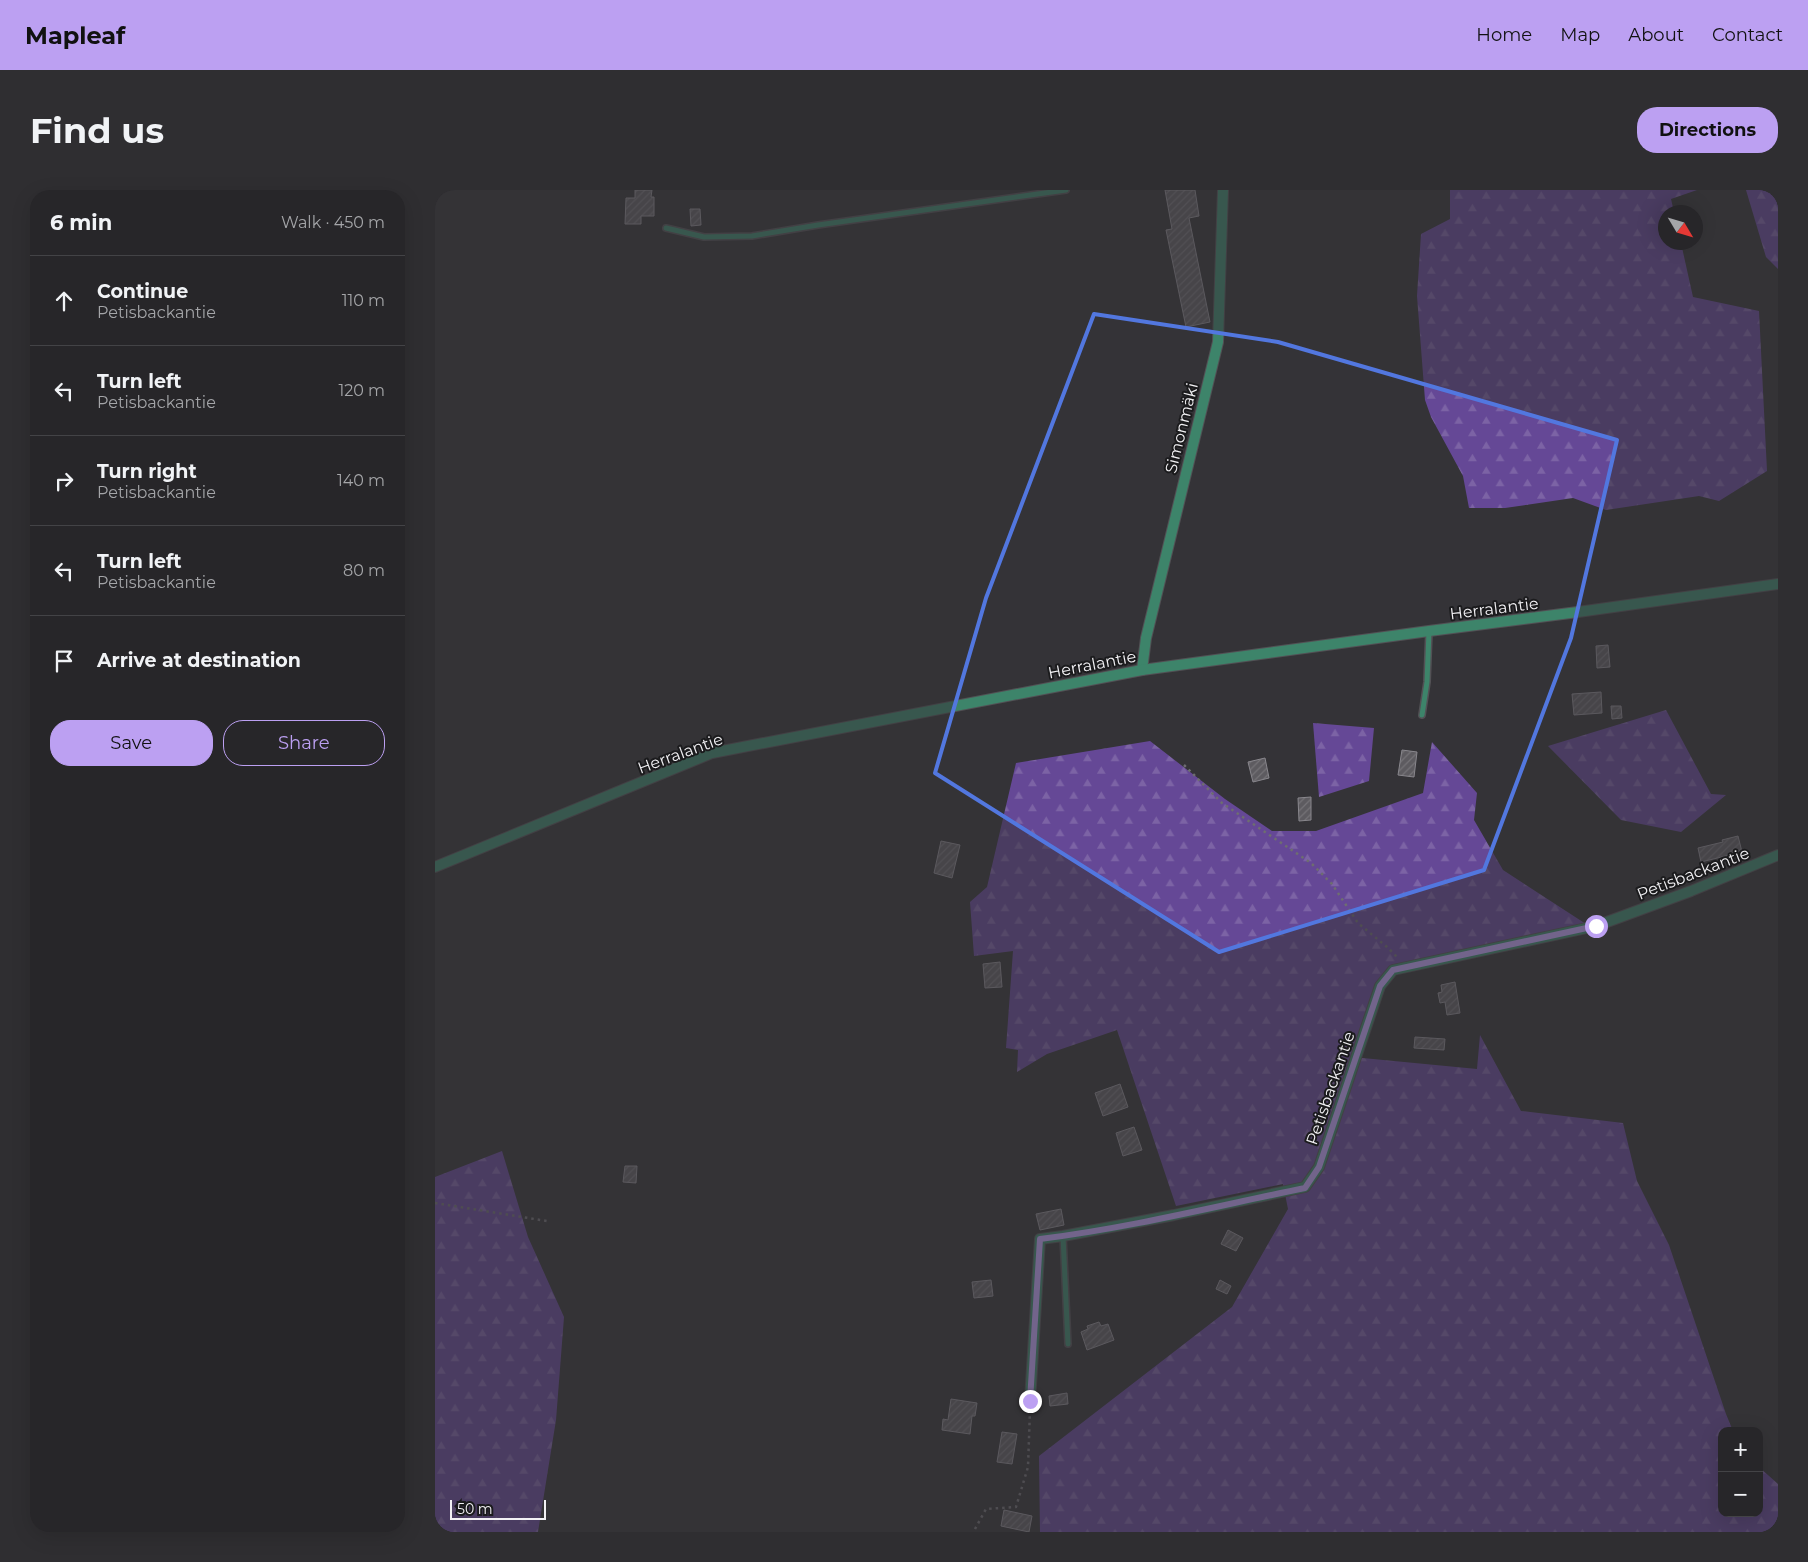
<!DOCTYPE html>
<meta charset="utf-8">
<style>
body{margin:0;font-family:Montserrat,sans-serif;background:#2f2e31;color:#f1f3f6}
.controls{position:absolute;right:15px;bottom:15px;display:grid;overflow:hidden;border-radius:10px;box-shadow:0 5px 20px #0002}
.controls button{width:45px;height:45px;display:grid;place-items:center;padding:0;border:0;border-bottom:1px solid #434346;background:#272629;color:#f1f3f6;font:25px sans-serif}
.compass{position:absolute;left:1223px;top:15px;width:45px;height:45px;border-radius:50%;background:#272629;box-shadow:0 5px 20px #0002;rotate:128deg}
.scale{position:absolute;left:15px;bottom:12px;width:96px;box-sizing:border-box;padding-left:5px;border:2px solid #f2f1f4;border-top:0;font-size:14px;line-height:18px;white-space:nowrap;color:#f2f1f4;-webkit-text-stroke:4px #1b1b1d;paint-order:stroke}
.stop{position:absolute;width:15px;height:15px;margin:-11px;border:4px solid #bca0f2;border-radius:50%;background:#fff}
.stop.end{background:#bca0f2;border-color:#fff;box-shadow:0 1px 5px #0008}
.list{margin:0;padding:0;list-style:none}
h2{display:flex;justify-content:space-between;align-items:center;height:65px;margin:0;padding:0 20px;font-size:21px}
h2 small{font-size:16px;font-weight:400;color:#a4a5a8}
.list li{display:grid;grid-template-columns:32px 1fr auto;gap:15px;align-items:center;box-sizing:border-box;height:90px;padding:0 20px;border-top:1px solid #434346}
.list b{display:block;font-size:19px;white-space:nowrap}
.list p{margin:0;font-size:16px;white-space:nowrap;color:#a4a5a8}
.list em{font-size:16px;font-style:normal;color:#a4a5a8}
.actions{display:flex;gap:10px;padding:15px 20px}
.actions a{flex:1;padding:11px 0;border:1px solid #bca0f2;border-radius:20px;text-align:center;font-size:18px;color:#bca0f2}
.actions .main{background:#bca0f2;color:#111}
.icon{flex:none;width:28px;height:28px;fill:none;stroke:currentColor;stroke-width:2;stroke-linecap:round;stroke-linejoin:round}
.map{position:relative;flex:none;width:1343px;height:1342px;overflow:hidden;border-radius:20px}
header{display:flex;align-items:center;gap:30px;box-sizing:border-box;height:70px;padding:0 25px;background:#bca0f2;color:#111}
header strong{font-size:24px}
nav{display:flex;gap:28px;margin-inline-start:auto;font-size:18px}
.intro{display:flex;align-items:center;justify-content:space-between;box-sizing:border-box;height:120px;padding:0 30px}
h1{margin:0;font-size:35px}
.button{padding:12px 22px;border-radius:20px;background:#bca0f2;color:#111;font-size:18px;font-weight:700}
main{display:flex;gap:30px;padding:0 30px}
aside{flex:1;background:#272629;border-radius:20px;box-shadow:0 5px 20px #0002}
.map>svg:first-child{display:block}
.forest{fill:url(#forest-firs)}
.building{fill:url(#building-hatch);stroke:#89878d}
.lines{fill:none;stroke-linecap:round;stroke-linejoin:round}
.service-casing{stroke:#525155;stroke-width:8}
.minor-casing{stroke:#525155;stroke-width:12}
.tertiary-casing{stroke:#525155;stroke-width:12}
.path{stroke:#6e6d71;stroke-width:2.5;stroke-dasharray:2.5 4;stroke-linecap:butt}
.service{stroke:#3d846a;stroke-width:5}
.minor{stroke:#3d846a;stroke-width:10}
.tertiary{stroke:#3d846a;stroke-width:10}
.route{stroke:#bca0f2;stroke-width:6}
.marked{fill:none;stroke:#5277df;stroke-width:4;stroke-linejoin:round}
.labels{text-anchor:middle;stroke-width:4;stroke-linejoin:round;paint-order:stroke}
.street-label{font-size:16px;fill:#f2f1f4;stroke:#1b1b1d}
</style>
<header>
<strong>Mapleaf</strong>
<nav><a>Home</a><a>Map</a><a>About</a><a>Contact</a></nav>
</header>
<div class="intro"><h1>Find us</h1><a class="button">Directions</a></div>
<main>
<aside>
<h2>6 min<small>Walk · 450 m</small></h2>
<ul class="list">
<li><svg class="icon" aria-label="ahead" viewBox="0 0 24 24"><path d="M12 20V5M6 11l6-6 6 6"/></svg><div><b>Continue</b><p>Petisbackantie</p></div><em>110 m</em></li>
<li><svg class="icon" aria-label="left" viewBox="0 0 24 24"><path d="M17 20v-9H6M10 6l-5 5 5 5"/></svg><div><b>Turn left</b><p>Petisbackantie</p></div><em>120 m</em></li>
<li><svg class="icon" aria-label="right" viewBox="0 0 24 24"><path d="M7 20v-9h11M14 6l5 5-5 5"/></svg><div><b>Turn right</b><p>Petisbackantie</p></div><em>140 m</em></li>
<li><svg class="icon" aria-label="left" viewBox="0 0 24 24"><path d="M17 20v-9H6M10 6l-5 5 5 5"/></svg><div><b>Turn left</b><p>Petisbackantie</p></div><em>80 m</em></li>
<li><svg class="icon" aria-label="arrive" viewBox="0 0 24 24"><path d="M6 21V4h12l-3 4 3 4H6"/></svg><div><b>Arrive at destination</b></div></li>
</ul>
<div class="actions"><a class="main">Save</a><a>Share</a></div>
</aside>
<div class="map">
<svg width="1343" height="1342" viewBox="0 0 1343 1342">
<defs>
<pattern id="forest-firs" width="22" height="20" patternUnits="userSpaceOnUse" patternTransform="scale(1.25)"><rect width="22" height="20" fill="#654896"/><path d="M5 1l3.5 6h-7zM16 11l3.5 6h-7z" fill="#7c63a5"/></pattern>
<pattern id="building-hatch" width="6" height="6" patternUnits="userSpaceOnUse" patternTransform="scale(1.25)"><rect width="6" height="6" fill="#5d5b60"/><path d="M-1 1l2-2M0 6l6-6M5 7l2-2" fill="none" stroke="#757377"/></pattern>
</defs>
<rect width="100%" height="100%" fill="#343337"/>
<!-- forest -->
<g class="forest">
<polygon points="1015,0 1262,0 1236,9 1239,22 1230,22 1230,52 1246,53 1258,107 1324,121 1332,281 1284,311 1264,306 1171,320 1138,308 1070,318 1034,318 1028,286 996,227 990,210 982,106 986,44 1015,29"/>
<polygon points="1311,0 1343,0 1343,79 1331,67"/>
<polygon points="1231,520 1276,604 1291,605 1246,642 1186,630 1113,556"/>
<polygon points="878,533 939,538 934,591 884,607"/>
<polygon points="715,551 790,609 837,641 881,641 988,603 997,552 1042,603 1039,630 1068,680 1151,734 955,776 917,867 1042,879 1045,845 1086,921 1188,933 1202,991 1234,1055 1291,1224 1298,1241 1287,1241 1287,1323 1324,1323 1324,1277 1343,1294 1343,1342 605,1342 604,1266 797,1117 853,1019 848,994 741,1016 682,840 612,864 582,882 583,860 571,858 578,761 539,766 535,712 552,697 581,573"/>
<polygon points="67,961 93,1047 129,1127 121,1230 103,1342 0,1342 0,987"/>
</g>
<!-- building -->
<g class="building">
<polygon points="200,0 217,0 216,7 219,7 219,26 206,26 206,34 190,34 191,8 200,8"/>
<polygon points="730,0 760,0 764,26 754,28 775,132 751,137 731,40 737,39"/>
<polygon points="255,19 265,19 266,35 256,36"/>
<polygon points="1173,455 1175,477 1162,478 1161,456"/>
<polygon points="1166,502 1167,523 1139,525 1137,504"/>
<polygon points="1176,516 1186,516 1187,528 1177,529"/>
<polygon points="967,560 982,562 979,587 963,585"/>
<polygon points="830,568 834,588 818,592 813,572"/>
<polygon points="876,607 876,630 864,631 863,608"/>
<polygon points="1303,646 1307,662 1266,672 1263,658 1288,652 1287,650"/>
<polygon points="506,651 525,655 517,688 499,683"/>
<polygon points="565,772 567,797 550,798 548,774"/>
<polygon points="1020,792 1025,823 1012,825 1010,812 1005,813 1003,803 1007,802 1006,795"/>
<polygon points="980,847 1010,849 1009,860 979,858"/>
<polygon points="685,894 693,917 668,926 660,903"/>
<polygon points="699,937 707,960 688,966 681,943"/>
<polygon points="190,976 202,976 201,993 188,992"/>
<polygon points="626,1019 629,1035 605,1040 601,1024"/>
<polygon points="793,1040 808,1048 801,1061 786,1054"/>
<polygon points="556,1090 558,1106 539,1108 537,1092"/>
<polygon points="785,1090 796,1096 792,1104 781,1099"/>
<polygon points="664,1132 666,1136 673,1134 679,1150 652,1160 646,1142 653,1139 652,1136"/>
<polygon points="632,1203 633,1214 615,1216 614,1206"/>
<polygon points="516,1209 542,1213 540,1226 537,1226 535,1244 507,1240 508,1229 513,1230"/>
<polygon points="567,1242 582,1244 577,1274 562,1272"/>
<polygon points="569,1320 597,1326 594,1342 566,1336"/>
</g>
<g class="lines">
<!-- service casing -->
<g class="service-casing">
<g id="service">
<polyline points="231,38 269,47 317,46 383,35 631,0"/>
<polyline points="987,525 992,492 994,441"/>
<polyline points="628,1046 633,1154"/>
</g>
</g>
<!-- minor casing -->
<g class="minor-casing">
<g id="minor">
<polyline points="707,480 711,448 783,152 788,0"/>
<polyline points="595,1211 605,1049 628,1046 739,1025 870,997 884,977 945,796 958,780 1161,736 1256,701 1343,665"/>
</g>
</g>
<!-- tertiary casing -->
<g class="tertiary-casing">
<polyline id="tertiary" points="0,677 277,563 707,480 994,441 1143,422 1343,394"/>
</g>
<!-- path -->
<g class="path">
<polyline points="749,575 787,613 876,673 897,694 923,733 952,757 963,768"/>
<polyline points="0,1013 112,1031"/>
<polyline points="540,1339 551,1319 581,1317 593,1277 595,1220"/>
</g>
<!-- service -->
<use href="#service" class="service"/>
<!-- minor -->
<use href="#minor" class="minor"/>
<!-- tertiary -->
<use href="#tertiary" class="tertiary"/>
</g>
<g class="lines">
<!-- route -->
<path class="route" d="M595,1211L605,1049C694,1038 782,1016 870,998L884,977L945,796L958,780L1161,736"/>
</g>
<!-- marked area -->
<path d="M0 0H1343V1342H0ZM659,124L843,152L1182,250L1136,448L1049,680L784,762L500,583L551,408Z" fill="#343337" fill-opacity=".55" fill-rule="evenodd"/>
<path class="marked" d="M659,124L843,152L1182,250L1136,448L1049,680L784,762L500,583L551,408Z"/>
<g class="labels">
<!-- street labels -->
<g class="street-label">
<text transform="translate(746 238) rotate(-76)" y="6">Simonmäki</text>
<text transform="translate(1059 418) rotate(-7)" y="6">Herralantie</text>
<text transform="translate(657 474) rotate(-11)" y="6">Herralantie</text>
<text transform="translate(245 563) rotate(-20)" y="6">Herralantie</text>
<text transform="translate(1258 683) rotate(-21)" y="6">Petisbackantie</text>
<text transform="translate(895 898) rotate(-71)" y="6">Petisbackantie</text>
</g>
</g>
</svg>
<div class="controls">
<button>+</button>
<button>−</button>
</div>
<svg class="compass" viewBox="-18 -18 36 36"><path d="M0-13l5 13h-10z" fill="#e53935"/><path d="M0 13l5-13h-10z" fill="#a4a5a8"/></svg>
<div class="scale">50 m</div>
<div class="stop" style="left:1161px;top:736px"></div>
<div class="stop end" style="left:595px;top:1211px"></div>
</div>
</main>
